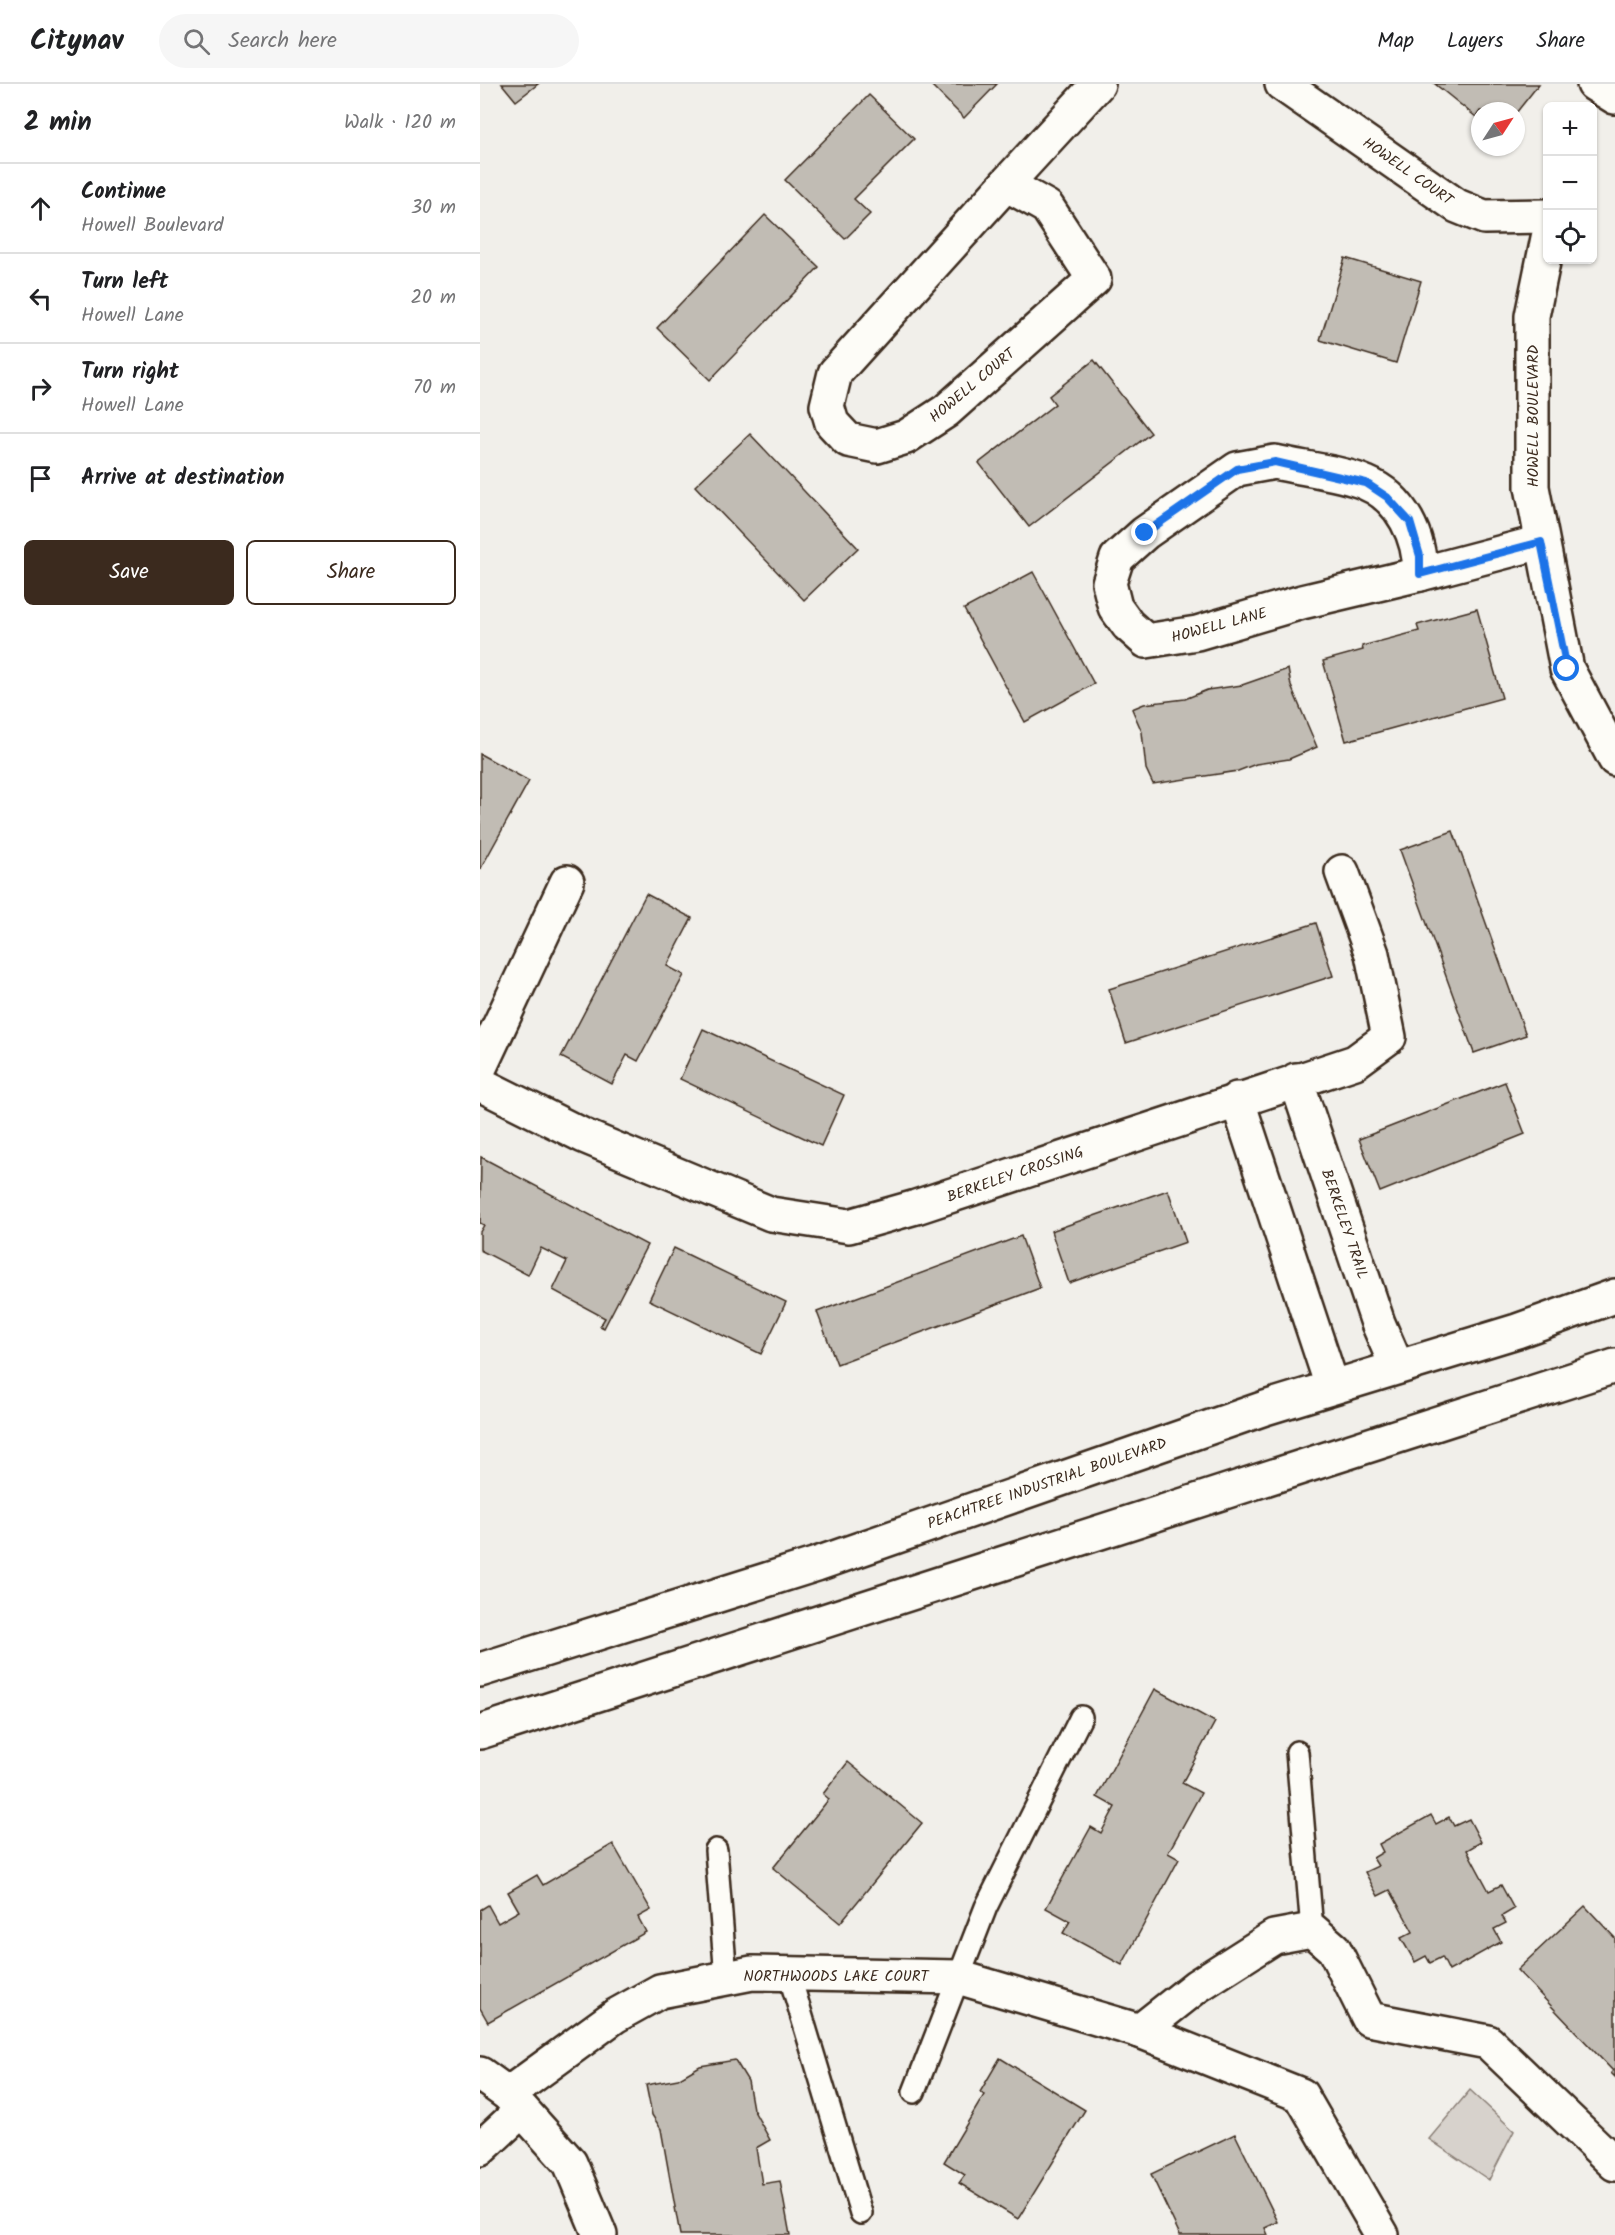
<!DOCTYPE html>
<meta charset="utf-8">
<style>
body{margin:0;font-family:Kalam,sans-serif;background:#f6f6f6;color:#202124}
.controls{position:absolute;right:18px;top:18px;display:grid;overflow:hidden;border-radius:9px;box-shadow:0 2px 4px #0004}
.controls button{width:54px;height:54px;display:grid;place-items:center;padding:0;border:0;border-bottom:2px solid #e0e0e0;background:#fff;color:#202124;font:30px sans-serif}
.compass{position:absolute;left:991px;top:18px;width:54px;height:54px;border-radius:50%;background:#fff;box-shadow:0 2px 4px #0004;rotate:54deg}
.stop{position:absolute;width:18px;height:18px;margin:-14px;border:4px solid #1a73e8;border-radius:50%;background:#fff}
.stop.end{background:#1a73e8;border-color:#fff;box-shadow:0 2px 6px #0008}
.list{margin:0;padding:0;list-style:none}
h2{display:flex;justify-content:space-between;align-items:center;height:78px;margin:0;padding:0 24px;font-size:26px}
h2 small{font-size:20px;font-weight:400;color:#757577}
.list li{display:grid;grid-template-columns:39px 1fr auto;gap:18px;align-items:center;box-sizing:border-box;height:90px;padding:0 24px;border-top:2px solid #e0e0e0}
.list b{display:block;font-size:22px;white-space:nowrap}
.list p{margin:0;font-size:20px;white-space:nowrap;color:#757577}
.list em{font-size:20px;font-style:normal;color:#757577}
.actions{display:flex;gap:12px;padding:18px 24px}
.actions a{flex:1;padding:14px 0;border:2px solid #3b2a1e;border-radius:9px;text-align:center;font-size:21px;color:#3b2a1e}
.actions .main{background:#3b2a1e;color:#fff}
.icon{flex:none;width:33px;height:33px;fill:none;stroke:currentColor;stroke-width:2;stroke-linecap:round;stroke-linejoin:round}
.map{position:relative;flex:none;width:1135px;height:2151px;overflow:hidden}
header{display:flex;align-items:center;gap:36px;box-sizing:border-box;height:84px;padding:0 30px;background:#fff;border-bottom:2px solid #e0e0e0}
header strong{font-size:28px}
nav{display:flex;gap:33px;margin-inline-start:auto;font-size:21px}
.search{width:420px;height:54px;background:#f6f6f6;display:flex;align-items:center;gap:15px;box-sizing:border-box;padding:0 21px;border-radius:33px;color:#757577;font-size:22px}
main{display:flex}
aside{flex:1;background:#fff}
.map>svg:first-child{display:block}
.green{fill:#d7d2cc;stroke:#897e75;stroke-width:1.5}
.building{fill:#c1bcb4;stroke:#3b2a1e;stroke-width:1.5}
.lines{fill:none;stroke-linecap:round;stroke-linejoin:round}
.lane-casing{stroke:#3b2a1e;stroke-width:26}
.street-casing{stroke:#3b2a1e;stroke-width:38}
.highway-casing{stroke:#3b2a1e;stroke-width:38}
.lane{stroke:#fdfcf7;stroke-width:21}
.street{stroke:#fdfcf7;stroke-width:33}
.highway{stroke:#fdfcf7;stroke-width:33}
.route{stroke:#1a73e8;stroke-width:8}
.labels{text-anchor:middle;stroke-width:5;stroke-linejoin:round;paint-order:stroke}
.street-label{font-size:15px;fill:#3b2a1e;stroke:#fdfcf7}
</style>
<header>
<strong>Citynav</strong>
<div class="search"><svg class="icon" aria-label="search" viewBox="0 0 24 24"><circle cx="10" cy="10" r="6"/><path d="M15 15l6 6"/></svg>Search here</div>
<nav><a>Map</a><a>Layers</a><a>Share</a></nav>
</header>
<main>
<aside>
<h2>2 min<small>Walk · 120 m</small></h2>
<ul class="list">
<li><svg class="icon" aria-label="ahead" viewBox="0 0 24 24"><path d="M12 20V5M6 11l6-6 6 6"/></svg><div><b>Continue</b><p>Howell Boulevard</p></div><em>30 m</em></li>
<li><svg class="icon" aria-label="left" viewBox="0 0 24 24"><path d="M17 20v-9H6M10 6l-5 5 5 5"/></svg><div><b>Turn left</b><p>Howell Lane</p></div><em>20 m</em></li>
<li><svg class="icon" aria-label="right" viewBox="0 0 24 24"><path d="M7 20v-9h11M14 6l5 5-5 5"/></svg><div><b>Turn right</b><p>Howell Lane</p></div><em>70 m</em></li>
<li><svg class="icon" aria-label="arrive" viewBox="0 0 24 24"><path d="M6 21V4h12l-3 4 3 4H6"/></svg><div><b>Arrive at destination</b></div></li>
</ul>
<div class="actions"><a class="main">Save</a><a>Share</a></div>
</aside>
<div class="map">
<svg width="1135" height="2151" viewBox="0 0 1135 2151">
<rect width="100%" height="100%" fill="#f1efea"/>
<filter id="ink" filterUnits="userSpaceOnUse"><feTurbulence type="fractalNoise" baseFrequency=".0167" numOctaves="2"/><feDisplacementMap in="SourceGraphic" scale="12" xChannelSelector="R" yChannelSelector="G"/><feConvolveMatrix kernelMatrix="1 2 1 2 8 2 1 2 1" color-interpolation-filters="sRGB"/></filter>
<g filter="url(#ink)">
<!-- green -->
<polygon class="green" points="990,2006 1034,2047 1009,2096 949,2055"/>
<!-- building -->
<g class="building">
<polygon points="22,0 58,0 36,17"/>
<polygon points="450,0 517,0 484,34"/>
<polygon points="955,0 1059,0 1036,29 1000,27 996,33"/>
<polygon points="389,11 434,55 374,115 390,130 365,155 305,96"/>
<polygon points="285,131 339,183 230,296 177,244"/>
<polygon points="865,174 941,197 916,279 840,256"/>
<polygon points="614,276 671,349 549,443 499,379 575,320 569,312"/>
<polygon points="270,350 378,464 324,516 215,402"/>
<polygon points="553,488 614,600 545,638 484,525"/>
<polygon points="997,525 1022,614 866,657 843,577 883,566 882,562 939,547 937,541"/>
<polygon points="808,585 811,602 837,663 809,675 776,680 758,687 673,700 666,685 662,648 652,625 664,620 705,615 727,606 762,601"/>
<polygon points="0,670 49,697 0,786"/>
<polygon points="973,747 1046,951 994,969 920,766"/>
<polygon points="166,810 212,834 187,882 204,891 158,977 147,971 132,1000 81,973"/>
<polygon points="836,839 853,892 646,959 629,905"/>
<polygon points="223,945 364,1011 341,1062 200,995"/>
<polygon points="1025,998 1045,1050 900,1108 879,1055"/>
<polygon points="1,1073 167,1161 124,1244 120,1242 125,1234 73,1206 87,1177 61,1164 48,1191 0,1166 0,1148 4,1141 0,1139"/>
<polygon points="688,1106 706,1158 589,1199 571,1147"/>
<polygon points="541,1152 560,1204 357,1280 337,1228"/>
<polygon points="194,1164 306,1218 281,1270 169,1216"/>
<polygon points="675,1605 735,1638 702,1699 721,1709 688,1769 699,1775 642,1881 583,1849 590,1837 566,1824 611,1743 621,1749 635,1723 617,1713"/>
<polygon points="368,1678 442,1739 360,1839 293,1784 349,1715 343,1710"/>
<polygon points="951,1731 956,1740 969,1733 974,1742 989,1735 1001,1758 987,1766 1009,1807 1021,1801 1034,1825 1022,1832 1026,1839 1014,1845 1021,1858 969,1887 962,1873 950,1879 946,1872 935,1878 921,1854 933,1848 910,1806 898,1812 885,1788 898,1782 893,1774 903,1768 899,1760"/>
<polygon points="133,1760 171,1826 158,1833 166,1848 8,1938 0,1924 0,1826 8,1821 18,1839 39,1827 28,1808 57,1791 63,1801"/>
<polygon points="1105,1822 1135,1854 1135,1993 1131,1989 1133,1987 1037,1886"/>
<polygon points="520,1974 605,2026 538,2135 479,2099 485,2091 464,2078 504,2011 500,2008"/>
<polygon points="255,1976 268,1997 273,2025 290,2056 276,2064 282,2100 300,2097 310,2151 200,2151 181,2045 172,2031 166,2001 198,1995 220,1982"/>
<polygon points="755,2050 798,2138 785,2144 788,2151 700,2151 671,2090"/>
</g>
<g class="lines">
<!-- lane casing -->
<g class="lane-casing">
<g id="lane">
<polyline points="817,1668 832,1846"/>
<polyline points="236,1766 246,1894"/>
<polyline points="309,1890 381,2129"/>
<polyline points="434,2008 506,1823 601,1633"/>
</g>
</g>
<!-- street casing -->
<g class="street-casing">
<g id="street">
<polyline points="802,0 977,122 1004,133 1068,132"/>
<polyline points="1114,0 1135,13"/>
<polygon points="526,100 567,123 614,195 466,327 426,353 397,362 368,356 352,339 347,322 355,289"/>
<polyline points="526,100 618,0"/>
<polyline points="1068,154 1052,232 1052,403 1087,585 1135,675"/>
<path d="M795,378C820,384 864,389 886,399C922,414 940,453 940,490L822,518L717,549L666,557L648,541L635,523L629,499L637,474L665,449L757,385Z"/>
<polyline points="940,490 1061,458"/>
<polyline points="0,983 87,798"/>
<polyline points="816,996 898,1239 917,1283"/>
<polyline points="0,1000 104,1052 291,1130 369,1142 436,1123 875,978 909,953 892,870 862,788"/>
<polyline points="757,1015 852,1302"/>
<polyline points="660,1947 717,1902 794,1853 832,1846 854,1865 889,1935 1008,1958 1135,2080"/>
<polyline points="0,1990 28,2010 90,2079 120,2151"/>
<polyline points="28,2010 135,1932 180,1907 272,1889 478,1893 660,1947 821,2011 902,2151"/>
<polyline points="0,2065 42,2026"/>
</g>
</g>
<!-- highway casing -->
<g class="highway-casing">
<g id="highway">
<polyline points="0,1586 337,1480 785,1324 1037,1247 1135,1212"/>
<polyline points="0,1648 1135,1282"/>
</g>
</g>
<!-- lane -->
<use href="#lane" class="lane"/>
<!-- street -->
<use href="#street" class="street"/>
<!-- highway -->
<use href="#highway" class="highway"/>
</g>
</g>
<g class="lines" filter="url(#ink)">
<!-- route -->
<polyline class="route" points="665,449 757,385 795,378 886,399 907,413 930,438 940,472 940,490 1061,458 1087,585"/>
</g>
<g class="labels">
<!-- street labels -->
<g class="street-label">
<text transform="translate(928 87) rotate(35)" y="5">HOWELL COURT</text>
<text transform="translate(492 301) rotate(-40)" y="5">HOWELL COURT</text>
<text transform="translate(1053 332) rotate(-90)" y="5">HOWELL BOULEVARD</text>
<text transform="translate(739 541) rotate(-15)" y="5">HOWELL LANE</text>
<text transform="translate(535 1090) rotate(-19)" y="5">BERKELEY CROSSING</text>
<text transform="translate(865 1140) rotate(71)" y="5">BERKELEY TRAIL</text>
<text transform="translate(567 1399) rotate(-19)" y="5">PEACHTREE INDUSTRIAL BOULEVARD</text>
<text x="356" y="1897">NORTHWOODS LAKE COURT</text>
</g>
</g>
</svg>
<div class="controls">
<button>+</button>
<button>−</button>
<button><svg class="icon" aria-label="locate" viewBox="0 0 24 24"><circle cx="12" cy="12" r="6"/><path d="M12 2v4M12 18v4M2 12h4M18 12h4"/></svg></button>
</div>
<svg class="compass" viewBox="-18 -18 36 36"><path d="M0-13l5 13h-10z" fill="#e53935"/><path d="M0 13l5-13h-10z" fill="#757577"/></svg>
<div class="stop" style="left:1087px;top:585px"></div>
<div class="stop end" style="left:665px;top:449px"></div>
</div>
</main>
